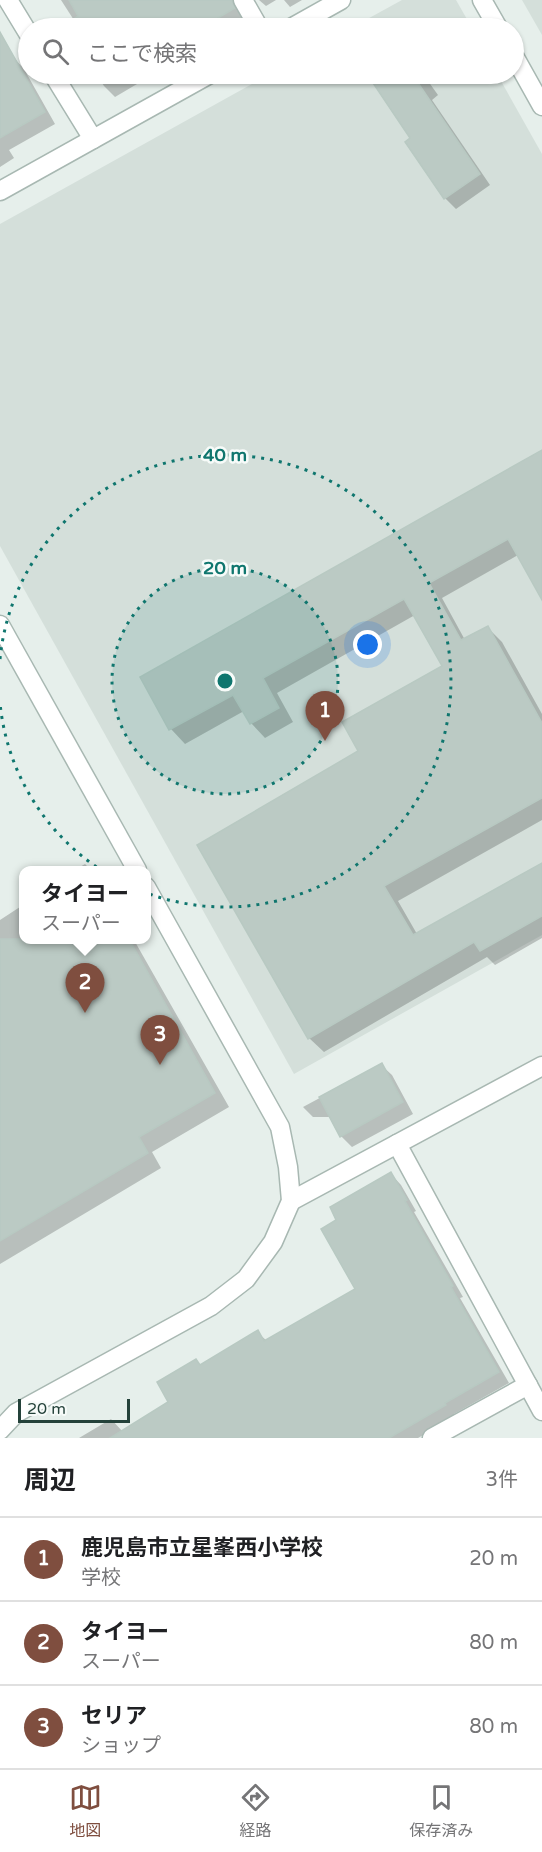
<!DOCTYPE html>
<html lang="ja">
<meta charset="utf-8">
<style>
body{margin:0;font-family:"Varela Round","Noto Sans JP",sans-serif;background:#f6f6f6;color:#202124}
.scale{position:absolute;left:18px;bottom:15px;width:112px;box-sizing:border-box;padding-left:6px;border:3px solid #24423a;border-top:0;font-size:16px;line-height:21px;white-space:nowrap;color:#24423a;-webkit-text-stroke:4px #f7fbf9;paint-order:stroke}
.you{position:absolute;left:368px;top:645px;width:21px;height:21px;margin:-15px;border:4px solid #fff;border-radius:50%;background:#1a73e8;box-shadow:0 0 0 9px #1a73e833}
.badge{display:grid;place-items:center;width:39px;height:39px;border-radius:50%;background:#7f4e3f;color:#fff;font-size:20px;font-weight:700}
.pin{position:absolute;translate:-50% -50px;filter:drop-shadow(0 2px 3px #0008)}
.pin::after{content:'';position:absolute;top:32px;width:21px;height:18px;background:inherit;clip-path:polygon(0 0,100% 0,50% 100%)}
.popup{position:absolute;left:19px;top:866px;width:132px;height:78px;box-sizing:border-box;display:grid;place-content:center;border-radius:12px;background:#fff;filter:drop-shadow(0 2px 4px #0005);font-size:20px;white-space:nowrap;color:#757577}
.popup b{font-size:22px;color:#202124}
.popup::after{content:'';position:absolute;left:50%;top:100%;margin-left:-12px;border:12px solid transparent;border-top-color:#fff}
.list{margin:0;padding:0;list-style:none}
h2{display:flex;justify-content:space-between;align-items:center;height:78px;margin:0;padding:0 24px;font-size:26px}
h2 small{font-size:20px;font-weight:400;color:#757577}
.list li{display:grid;grid-template-columns:39px 1fr auto;gap:18px;align-items:center;box-sizing:border-box;height:84px;padding:0 24px;border-top:2px solid #e0e0e0}
.list b{display:block;font-size:22px;white-space:nowrap}
.list p{margin:0;font-size:20px;white-space:nowrap;color:#757577}
.list em{font-size:20px;font-style:normal;color:#757577}
.icon{flex:none;width:33px;height:33px;fill:none;stroke:currentColor;stroke-width:2;stroke-linecap:round;stroke-linejoin:round}
.map{position:relative;flex:none;width:542px;height:1438px;overflow:hidden}
.search{position:absolute;background:#fff;box-shadow:0 2px 4px #0004;left:18px;right:18px;top:18px;height:66px;display:flex;align-items:center;gap:15px;box-sizing:border-box;padding:0 21px;border-radius:33px;color:#757577;font-size:22px}
.sheet{height:330px;background:#fff}
nav{display:flex;justify-content:space-around;align-items:center;box-sizing:border-box;height:84px;border-top:2px solid #e0e0e0;background:#fff;font-size:16px;color:#757577}
nav a{display:grid;justify-items:center;gap:3px}
nav .on{color:#7f4e3f}
.map>svg:first-child{display:block}
.built{fill:#d4dfda}
.shadow{fill:#0003}
.building{fill:#bbcac4;stroke:#b8c9c2;stroke-width:1.5}
.lines{fill:none;stroke-linecap:round;stroke-linejoin:round}
.minor-casing{stroke:#a8b8b2;stroke-width:21}
.tertiary-casing{stroke:#a8b8b2;stroke-width:21}
.minor{stroke:#fff;stroke-width:18}
.tertiary{stroke:#fff;stroke-width:18}
.ring{fill:none;stroke:#0f766e;stroke-width:3;stroke-dasharray:3 6}
.centre{fill:#0f766e;stroke:#f7fbf9;stroke-width:3}
.ring-label{font-size:18px;text-anchor:middle;font-weight:bold;fill:#0f766e;stroke:#f7fbf9;stroke-width:5;stroke-linejoin:round;paint-order:stroke}
</style>
<div class="map">
<svg width="542" height="1438" viewBox="0 0 542 1438">
<rect width="100%" height="100%" fill="#e6efeb"/>
<!-- built -->
<g class="built">
<polygon points="402,0 456,0 472,28 351,28"/>
<polygon points="522,0 542,0 542,35"/>
<polygon points="270,74 497,74 542,154 542,935 294,1074 0,546 0,224"/>
</g>
<!-- shadow -->
<g class="shadow">
<polygon points="61,0 250,0 244,19 229,28 79,28"/>
<polygon points="259,0 276,0 266,6"/>
<polygon points="284,0 302,0 290,7"/>
<polygon points="13,57 24,69 55,124 9,150 14,158 0,167 0,64"/>
<polygon points="96,74 154,74 115,97 104,86"/>
<polygon points="369,74 423,74 438,95 432,100 490,185 456,209 445,198 412,138"/>
<polygon points="542,452 542,587 518,555 442,598 465,640 487,627 502,642 542,714 542,820 398,901 417,934 542,865 542,938 495,965 487,957 324,1052 309,1038 360,752 444,666 415,615 277,693 293,722 265,738 251,723 244,711 185,744 171,729 142,677"/>
<polygon points="85,864 91,870 75,870"/>
<polygon points="23,905 23,940 134,940 229,1107 152,1152 161,1168 0,1264 0,920"/>
<polygon points="381,1065 392,1075 413,1114 352,1147 341,1136 331,1117 313,1117 303,1107"/>
<polygon points="391,1174 401,1185 416,1211 414,1212 463,1297 460,1298 509,1383 454,1414 456,1416 418,1438 79,1438 111,1419 123,1432 171,1402 196,1361 201,1366 257,1332 267,1341 357,1290 338,1220"/>
</g>
<!-- building -->
<g class="building">
<polygon points="69,0 232,0 235,8 201,28 77,28 72,20 78,16"/>
<polygon points="0,32 45,112 0,138"/>
<polygon points="367,74 412,74 480,174 444,199 405,142 410,138"/>
<polygon points="542,450 542,600 508,539 429,583 461,640 488,626 542,723 542,798 384,886 413,935 542,863 542,916 480,951 474,942 308,1039 197,845 358,751 342,722 442,666 404,599 263,678 279,708 250,724 233,695 169,730 140,677"/>
<polygon points="0,939 129,939 215,1093 139,1137 148,1153 0,1241"/>
<polygon points="382,1063 403,1102 340,1137 319,1097"/>
<polygon points="391,1172 407,1200 405,1201 453,1286 451,1287 499,1372 445,1403 446,1405 389,1438 110,1438 168,1402 157,1382 196,1359 200,1365 258,1330 264,1341 355,1289 321,1229 336,1220 330,1207"/>
</g>
<g class="lines">
<!-- minor casing -->
<g class="minor-casing">
<g id="minor">
<polyline points="8,0 28,33"/>
<polyline points="243,0 259,28"/>
<polyline points="482,0 498,28"/>
<polyline points="291,28 341,0"/>
<polyline points="514,56 542,106"/>
<polyline points="53,74 93,139"/>
<polyline points="0,191 210,74"/>
<polyline points="397,1144 542,1411"/>
<polyline points="291,1201 542,1066"/>
<polyline points="432,1438 528,1385"/>
</g>
</g>
<!-- tertiary casing -->
<g class="tertiary-casing">
<g id="tertiary">
<polyline points="0,625 137,870"/>
<polyline points="0,1430 16,1413 211,1306 246,1279 273,1242 291,1201 288,1167 280,1127 146,887"/>
</g>
</g>
<!-- minor -->
<use href="#minor" class="minor"/>
<!-- tertiary -->
<use href="#tertiary" class="tertiary"/>
</g>
<!-- distance rings -->
<circle cx="225" cy="681" r="113" fill="#0f766e" fill-opacity=".12"/>
<g class="ring">
<circle cx="225" cy="681" r="113"/>
<path d="M0 659A226 226 0 1 1 0 703"/>
</g>
<circle cx="225" cy="681" r="9" class="centre"/>
<g class="ring-label">
<text x="225" y="461">40 m</text>
<text x="225" y="574">20 m</text>
</g>
</svg>
<div class="scale">20 m</div>
<div class="you"></div>
<div class="pin badge" style="left:325px;top:741px">1</div>
<div class="pin badge" style="left:85px;top:1013px">2</div>
<div class="popup"><b>タイヨー</b>スーパー</div>
<div class="pin badge" style="left:160px;top:1065px">3</div>
<div class="search"><svg class="icon" aria-label="search" viewBox="0 0 24 24"><circle cx="10" cy="10" r="6"/><path d="M15 15l6 6"/></svg>ここで検索</div>
</div>
<section class="sheet">
<h2>周辺<small>3件</small></h2>
<ul class="list">
<li><span class="badge">1</span><div><b>鹿児島市立星峯西小学校</b><p>学校</p></div><em>20 m</em></li>
<li><span class="badge">2</span><div><b>タイヨー</b><p>スーパー</p></div><em>80 m</em></li>
<li><span class="badge">3</span><div><b>セリア</b><p>ショップ</p></div><em>80 m</em></li>
</ul>
</section>
<nav>
<a class="on"><svg class="icon" aria-label="map" viewBox="0 0 24 24"><path d="M3 6l6-2 6 2 6-2v14l-6 2-6-2-6 2zM9 4v14M15 6v14"/></svg>地図</a>
<a><svg class="icon" aria-label="directions" viewBox="0 0 24 24"><path d="M12 3l9 9-9 9-9-9zM9 14v-3h6M13 9l2 2-2 2"/></svg>経路</a>
<a><svg class="icon" aria-label="saved" viewBox="0 0 24 24"><path d="M7 4h10v16l-5-4-5 4z"/></svg>保存済み</a>
</nav>
